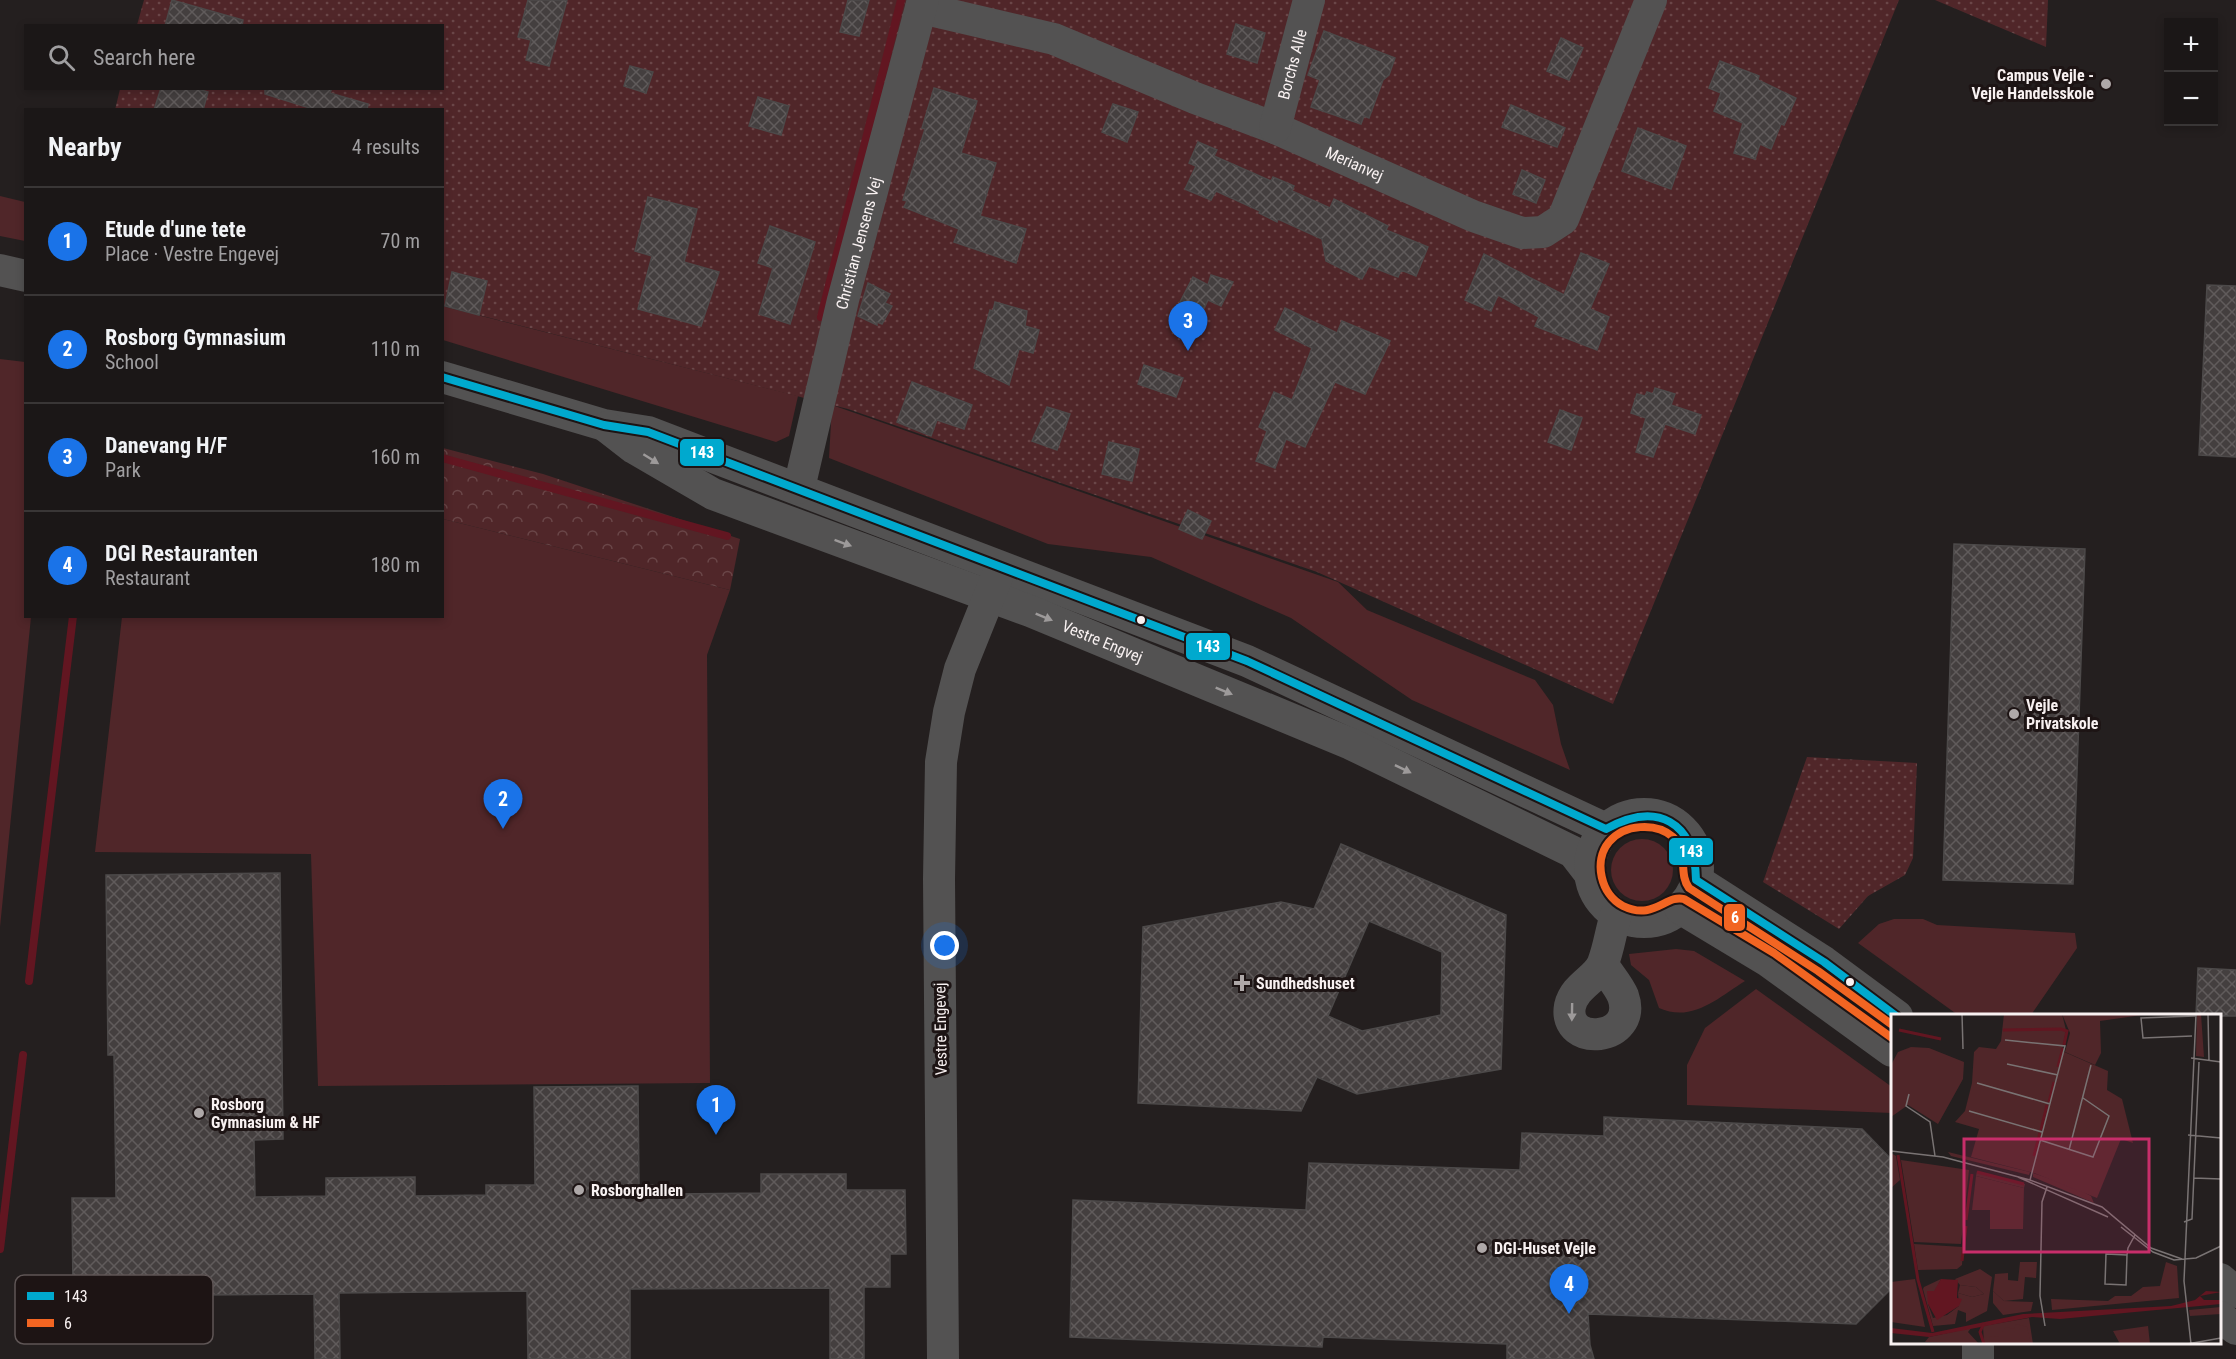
<!DOCTYPE html>
<meta charset="utf-8">
<style>
body{margin:0;font-family:"Roboto Condensed",sans-serif;background:#282424;color:#f1f3f6}
.controls{position:absolute;right:18px;top:18px;display:grid;overflow:hidden;border-radius:0px;box-shadow:0 3px 9px #0003}
.controls button{width:54px;height:54px;display:grid;place-items:center;padding:0;border:0;border-bottom:2px solid #393636;background:#1b1717;color:#f1f3f6;font:30px sans-serif}
.you{position:absolute;left:945px;top:946px;width:21px;height:21px;margin:-15px;border:4px solid #fff;border-radius:50%;background:#1a73e8;box-shadow:0 0 0 9px #1a73e833}
.badge{display:grid;place-items:center;width:39px;height:39px;border-radius:50%;background:#1a73e8;color:#fff;font-size:20px;font-weight:700}
.pin{position:absolute;translate:-50% -50px;filter:drop-shadow(0 2px 3px #0008)}
.pin::after{content:'';position:absolute;top:32px;width:21px;height:18px;background:inherit;clip-path:polygon(0 0,100% 0,50% 100%)}
.list{margin:0;padding:0;list-style:none}
h2{display:flex;justify-content:space-between;align-items:center;height:78px;margin:0;padding:0 24px;font-size:26px}
h2 small{font-size:20px;font-weight:400;color:#a09fa1}
.list li{display:grid;grid-template-columns:39px 1fr auto;gap:18px;align-items:center;box-sizing:border-box;height:108px;padding:0 24px;border-top:2px solid #393636}
.list b{display:block;font-size:22px;white-space:nowrap}
.list p{margin:0;font-size:20px;white-space:nowrap;color:#a09fa1}
.list em{font-size:20px;font-style:normal;color:#a09fa1}
.icon{flex:none;width:33px;height:33px;fill:none;stroke:currentColor;stroke-width:2;stroke-linecap:round;stroke-linejoin:round}
.map{position:relative;flex:none;width:2236px;height:1359px;overflow:hidden}
.search{position:absolute;background:#1b1717;box-shadow:0 3px 9px #0003;left:24px;top:24px;width:420px;height:66px;display:flex;align-items:center;gap:15px;box-sizing:border-box;padding:0 21px;border-radius:0px;color:#a09fa1;font-size:22px}
.panel{position:absolute;background:#1b1717;box-shadow:0 3px 9px #0003;left:24px;top:108px;width:420px;height:510px;border-radius:0px}
.map>svg:first-child{display:block}
.grass{fill:#502629}
.forest{fill:url(#forest-crowns)}
.park{fill:url(#park-dots)}
.lines{fill:none;stroke-linecap:round;stroke-linejoin:round}
.stream{stroke:#621621;stroke-width:8}
.building{fill:url(#building-cross-hatch);stroke:#4c4949;stroke-width:1.5;fill-rule:evenodd}
.minor{stroke:#535252;stroke-width:32}
.bus-1-casing{stroke:#1d1414;stroke-width:12}
.bus-2-casing{stroke:#1d1414;stroke-width:12}
.bus-1{stroke:#00a9ce;stroke-width:8}
.bus-2{stroke:#f26522;stroke-width:8}
.oneway{fill:#9d9a9a}
.poi-dot{fill:#aea8a8;stroke:#1d1414;stroke-width:2}
.bus-dot{fill:#f8f1f1;stroke:#1d1414;stroke-width:2}
.labels{text-anchor:middle;stroke-width:6;stroke-linejoin:round;paint-order:stroke}
.street-label{font-size:16px;fill:#f8f1f1;stroke:#1d1414}
.poi-label{font-size:16px;font-weight:bold;fill:#f8f1f1;stroke:#1d1414;text-anchor:start}
.inset-river{fill:none;stroke:#621621;stroke-width:3}
.inset-road{fill:none;stroke:#797373;stroke-width:1.5}
.view{fill:#c72e6a;fill-opacity:0.15;stroke:#c72e6a;stroke-width:3}
.inset-edge{fill:none;stroke:#f8f1f1;stroke-width:3}
.key{fill:#1d1414;stroke:#5f5656;stroke-width:1.5}
.key-label{font-size:16px;fill:#f8f1f1}
.line-badge{stroke:#1d1414;stroke-width:2}
.badge-label{font-size:16px;text-anchor:middle;font-weight:bold;fill:#fff}
</style>
<div class="map">
<svg width="2236" height="1359" viewBox="0 0 2236 1359">
<defs>
<pattern id="forest-crowns" width="20" height="18" patternUnits="userSpaceOnUse" patternTransform="scale(1.5)"><rect width="20" height="18" fill="#502629"/><path d="M2 6a3 3 0 1 1 6 0M12 15a3 3 0 1 1 6 0" fill="none" stroke="#6a4648"/></pattern>
<pattern id="park-dots" width="8" height="8" patternUnits="userSpaceOnUse" patternTransform="scale(1.5)"><rect width="8" height="8" fill="#502629"/><path d="M2 2h.1M6 6h.1" fill="none" stroke="#6a4648" stroke-width="1.8" stroke-linecap="round"/></pattern>
<pattern id="building-cross-hatch" width="8" height="8" patternUnits="userSpaceOnUse" patternTransform="scale(1.5)"><rect width="8" height="8" fill="#443f3f"/><path d="M0 0l8 8M0 8l8-8" fill="none" stroke="#605b5b"/></pattern>
</defs>
<rect width="100%" height="100%" fill="#241f1f"/>
<!-- grass -->
<g class="grass">
<polygon points="0,196 25,202 25,241 0,236"/>
<polygon points="442,306 798,396 789,436 776,442 443,340"/>
<polygon points="0,359 25,362 26,616 31,617 0,927"/>
<polygon points="832,405 1338,582 1367,610 1535,680 1553,705 1561,744 1570,770 1412,700 1291,618 1151,557 1048,544 829,458"/>
<polygon points="443,519 730,590 707,655 710,1083 318,1086 311,854 95,852 122,617 442,616"/>
<circle cx="1642" cy="870" r="31"/>
<polygon points="1894,919 1923,919 1937,925 2075,933 2077,948 2031,1015 1958,1015 1858,943 1879,924"/>
<path d="M1676,949L1694,951L1745,981C1718,998 1692,1023 1659,1008L1649,980L1631,965L1629,954Z"/>
<polygon points="1756,989 1892,1087 1892,1113 1687,1105 1687,1065 1705,1028"/>
</g>
<!-- forest -->
<polygon class="forest" points="443,448 543,474 740,539 730,590 443,519"/>
<!-- park -->
<g class="park">
<polygon points="144,0 1899,0 1613,704 1317,572 848,409 443,306 442,110 115,110 120,89 442,88 442,26 137,25"/>
<polygon points="1935,0 2048,0 2046,47"/>
<polygon points="1807,757 1917,763 1913,858 1905,875 1868,896 1839,929 1763,882"/>
</g>
<g class="lines">
<!-- stream -->
<g class="stream">
<polyline points="821,317 901,0"/>
<polyline points="442,458 727,536"/>
<polyline points="29,981 73,616"/>
<polyline points="0,1249 23,1055"/>
</g>
</g>
<!-- building -->
<g class="building">
<polygon points="172,0 243,20 242,26 165,26"/>
<polygon points="528,0 567,0 549,66 526,60 531,40 518,37"/>
<polygon points="848,0 869,0 859,36 840,32"/>
<polygon points="1236,24 1265,33 1257,63 1227,54"/>
<polygon points="1324,31 1395,58 1389,75 1383,80 1369,118 1364,116 1361,124 1311,107 1320,80 1308,75"/>
<polygon points="1561,38 1583,48 1569,80 1547,71"/>
<polygon points="1720,61 1759,76 1758,80 1796,98 1784,125 1781,124 1771,149 1760,144 1755,159 1734,153 1743,123 1714,111 1721,93 1709,88"/>
<polygon points="630,66 653,72 646,93 624,86"/>
<polygon points="161,88 195,88 208,92 203,110 154,110"/>
<polygon points="265,88 332,88 330,93 368,104 367,110 316,110 265,94"/>
<polygon points="934,88 977,101 961,153 996,163 980,216 1026,229 1016,263 954,242 959,229 904,207 907,201 903,200 925,129 922,128"/>
<polygon points="758,97 789,106 781,135 749,126"/>
<polygon points="1113,104 1138,112 1127,142 1102,132"/>
<polygon points="1511,105 1565,128 1557,147 1502,127"/>
<polygon points="1638,128 1686,146 1671,189 1622,171"/>
<polygon points="1198,142 1217,150 1214,156 1271,181 1273,177 1294,186 1292,191 1330,208 1334,199 1388,226 1386,230 1428,247 1416,276 1401,270 1398,277 1369,266 1362,279 1326,261 1322,239 1278,219 1277,222 1259,213 1260,211 1216,191 1211,200 1185,189 1196,166 1189,163"/>
<polygon points="1522,170 1545,180 1536,203 1513,194"/>
<polygon points="648,197 697,209 684,262 719,272 701,326 638,309 652,256 635,251"/>
<polygon points="770,226 815,242 790,324 759,314 773,268 758,263"/>
<polygon points="1581,253 1609,264 1590,309 1609,317 1597,350 1535,326 1539,317 1498,295 1491,311 1465,300 1484,254 1564,295"/>
<polygon points="452,272 487,281 479,315 445,306"/>
<polygon points="1211,275 1233,282 1221,306 1208,300 1200,317 1178,306 1193,277 1208,285"/>
<polygon points="868,283 890,294 885,303 892,306 882,324 877,322 877,325 858,316"/>
<polygon points="2207,285 2236,286 2236,457 2199,455"/>
<polygon points="995,302 1027,311 1025,326 1039,330 1033,353 1019,349 1009,385 974,368 990,310 993,311"/>
<polygon points="1285,308 1337,333 1342,321 1390,341 1365,394 1335,382 1305,447 1286,439 1275,468 1256,461 1267,431 1259,427 1274,392 1292,400 1312,348 1275,330"/>
<polygon points="1144,365 1183,378 1176,397 1138,384"/>
<polygon points="912,382 972,405 964,429 937,420 931,436 897,422"/>
<polygon points="1655,388 1675,394 1671,405 1701,415 1695,434 1665,424 1653,457 1636,452 1646,418 1631,413 1637,394 1645,396 1647,392 1653,394"/>
<polygon points="1047,407 1070,414 1057,450 1032,441"/>
<polygon points="1560,410 1582,418 1571,450 1548,442"/>
<polygon points="1109,442 1139,449 1132,481 1102,474"/>
<polygon points="1188,510 1211,521 1202,539 1179,529"/>
<polygon points="1954,544 2085,549 2073,884 1943,880"/>
<path d="M1341,844L1506,915L1501,1069L1357,1094L1317,1077L1301,1111L1138,1103L1143,927L1281,902L1314,909ZM1369,921L1442,952L1441,1015L1362,1031L1328,1016Z"/>
<polygon points="280,873 283,1139 254,1140 255,1197 326,1196 326,1178 415,1177 415,1196 486,1195 486,1185 535,1185 534,1087 638,1086 639,1185 675,1185 675,1194 761,1193 761,1174 846,1174 846,1190 905,1190 906,1254 890,1254 890,1287 864,1287 864,1359 830,1359 830,1288 630,1289 630,1359 528,1359 527,1291 339,1293 340,1359 315,1359 314,1294 204,1295 205,1312 119,1313 119,1294 73,1295 72,1198 116,1198 114,1055 108,1055 106,875"/>
<polygon points="2198,968 2236,970 2236,1016 2196,1016"/>
<polygon points="1604,1117 1862,1129 1893,1161 1893,1287 1856,1324 1588,1314 1590,1345 1594,1359 1507,1359 1507,1344 1323,1337 1322,1347 1070,1337 1073,1200 1306,1210 1309,1163 1520,1170 1522,1133 1604,1136"/>
</g>
<g class="lines">
<!-- minor -->
<g class="minor">
<path id="s1" d="M921,8L1054,39L1195,98L1275,128L1473,216L1522,233L1543,232L1563,219L1651,0"/>
<path id="s2" d="M1275,128L1309,0"/>
<polyline points="0,270 26,276"/>
<polyline points="442,377 604,425 648,432 1247,661 1606,829"/>
<path id="s3" d="M607,427L634,448L713,494L1030,611L1351,744L1573,852L1590,874"/>
<path id="s4" d="M799,488L843,300L923,0"/>
<circle cx="1644" cy="868" r="54"/>
<polyline points="1696,880 1824,962 1897,1016"/>
<polyline points="1680,908 1768,961 1892,1051"/>
<path d="M1603,965C1609,975 1619,986 1623,996C1639,1042 1562,1048 1570,1006C1575,985 1597,979 1603,963C1609,948 1611,930 1616,915"/>
<polyline points="2220,1279 2236,1292"/>
<polyline points="2220,1317 2236,1329"/>
<polyline points="943,1359 939,879 941,762 949,712 960,669 997,577"/>
<polyline points="1978,1359 1978,1342"/>
</g>
<!-- bus-1 casing -->
<g class="bus-1-casing">
<path id="bus-1" d="M442,377L604,425L648,432L1247,661L1606,829C1657,801 1695,821 1696,880L1824,962L1896,1016"/>
</g>
<!-- bus-2 casing -->
<g class="bus-2-casing">
<path id="bus-2" d="M1891,1024L1818,971L1689,888C1678,874 1689,851 1673,837C1656,822 1624,824 1609,842C1593,861 1601,895 1623,906C1654,921 1666,894 1684,899L1774,953L1892,1038"/>
</g>
<!-- bus-1 -->
<use href="#bus-1" class="bus-1"/>
<!-- bus-2 -->
<use href="#bus-2" class="bus-2"/>
</g>
<!-- one-way arrows -->
<defs><path id="oneway-solid" d="M-6-.8H1V-3.2L6.5 0L1 3.2V.8H-6Z" transform="scale(1.5)"/></defs>
<g class="oneway">
<use href="#oneway-solid" transform="translate(651 459) rotate(32)"/>
<use href="#oneway-solid" transform="translate(843 543) rotate(20)"/>
<use href="#oneway-solid" transform="translate(1044 617) rotate(22)"/>
<use href="#oneway-solid" transform="translate(1224 691) rotate(22)"/>
<use href="#oneway-solid" transform="translate(1403 769) rotate(26)"/>
<use href="#oneway-solid" transform="translate(1572 1012) rotate(91)"/>
</g>
<!-- markers -->
<g class="poi-dot">
<circle cx="2106" cy="84" r="6"/>
<circle cx="2014" cy="714" r="6"/>
<path d="M1239 974h6v6h6v6h-6v6h-6v-6h-6v-6h6z"/>
<circle cx="199" cy="1113" r="6"/>
<circle cx="579" cy="1190" r="6"/>
<circle cx="1482" cy="1248" r="6"/>
</g>
<g class="bus-dot">
<circle cx="1141" cy="620" r="5"/>
<circle cx="1850" cy="982" r="5"/>
</g>
<g class="labels">
<!-- street labels -->
<g class="street-label">
<text dy="6" stroke="none"><textPath href="#s2" startOffset="66">Borchs Alle</textPath></text>
<text dy="6" stroke="none"><textPath href="#s1" startOffset="462">Merianvej</textPath></text>
<text dy="6" stroke="none"><textPath href="#s4" startOffset="252">Christian Jensens Vej</textPath></text>
<text dy="6" stroke="none"><textPath href="#s3" startOffset="542">Vestre Engvej</textPath></text>
<text transform="translate(940 1029) rotate(-91)" y="6">Vestre Engevej</text>
</g>
<!-- poi labels -->
<g class="poi-label">
<text x="2094" y="81" text-anchor="end">Campus Vejle -<tspan x="2094" dy="18">Vejle Handelsskole</tspan></text>
<text x="2026" y="711">Vejle<tspan x="2026" dy="18">Privatskole</tspan></text>
<text x="1256" y="989">Sundhedshuset</text>
<text x="211" y="1110">Rosborg<tspan x="211" dy="18">Gymnasium &amp; HF</tspan></text>
<text x="591" y="1196">Rosborghallen</text>
<text x="1494" y="1254">DGI-Huset Vejle</text>
</g>
</g>
<!-- overview -->
<g transform="translate(1891 1014)">
<rect width="330" height="330" fill="#241f1f"/>
<path d="M171,0H258L209,7L210,39L204,51L174,38L179,19ZM306,0H310L313,43L305,42ZM20,33L38,34L73,48L72,65L47,110L17,91L0,103V51L7,38ZM57,138L139,158L138,161L60,142ZM0,139L5,142L9,166L0,174ZM10,146L78,156L70,230L23,228ZM142,159L184,173L200,182L203,189L142,163ZM85,162L133,174L132,215H99V196H81ZM23,230L72,233L71,251L66,255L27,256ZM129,248H146L145,264L134,263L132,285L113,287L102,277L104,260L117,259V266L127,267ZM69,271L85,273L93,280L81,283L67,279ZM330,293V300L299,302L298,296ZM257,312L259,330H229L222,317Z" fill="#502629"/>
<path d="M86,157L134,170L133,174L85,162ZM24,265L34,313L0,308V268ZM102,277L113,287L142,288L140,297L112,301L102,289ZM138,304L142,330H93L92,312Z" fill="#502629"/>
<path d="M89,255L101,263L96,297L75,308V299L67,296L64,310L42,312L32,275L33,273L50,265L44,277H37V290L42,304L56,301L68,292L67,279L81,283L93,280L85,273L69,271L64,265ZM125,310L136,313L140,330H98L99,322L107,323L115,313L123,315ZM80,314L77,318L88,330L34,328L38,323Z" fill="#502629"/>
<path d="M113,0H171L175,16L171,37L217,57L216,76L231,85L242,129L230,125L206,184L143,159L80,143L88,115L64,108L74,97L81,69L83,38L88,33L105,35L110,27ZM275,248L286,252L288,284L161,296L160,285L217,287L224,282H240L252,273L269,272Z" fill="#502629"/>
<path d="M50,265L67,266L66,284L71,285L68,292L46,306L37,290L36,277H43ZM315,277L330,278L309,282L313,286H330V290L169,305L141,303L38,323L0,319V314L41,319L132,300L280,292L304,286Z" fill="#621621"/>
<path class="inset-river" d="M8,16L50,25M112,16L170,15L176,17L173,31M167,53L172,34M158,88L163,68M150,116L156,91M7,141L27,266L42,318M143,142L149,119M86,158L133,170M75,206L81,160M71,247L75,212M93,309L89,318L93,330"/>
<path class="inset-road" d="M71,0L72,35M317,0L318,47M301,22L252,24L250,4L304,2M114,26L174,32L139,166M300,44L330,48M116,50L167,61M86,69L159,90M18,80L15,92L39,108L44,142M78,97L151,118M297,121L330,124M149,126L202,143L218,102L192,84M178,136L200,51M0,137L52,143L139,166L211,193L260,234L291,245M127,163L217,203M303,164L330,165M293,208L301,205L308,48M230,213L262,238L283,246L305,244L330,232M236,241L215,240L214,270L235,271L236,241L237,234L244,221M154,312L149,282L151,188L156,173M296,330L330,324M300,330L293,267L305,0"/>
<path class="view" d="M73,125H258V238H73Z"/>
<rect width="330" height="330" class="inset-edge"/>
</g>
<!-- legend -->
<rect x="15" y="1275" width="198" height="69" rx="9" class="key"/>
<rect x="27" y="1292" width="27" height="8" fill="#00a9ce"/>
<rect x="27" y="1319" width="27" height="8" fill="#f26522"/>
<g class="key-label">
<text x="64" y="1302">143</text>
<text x="64" y="1329">6</text>
</g>
<g class="line-badge">
<rect x="679" y="438" width="46" height="29" rx="6" fill="#00a9ce"/>
<rect x="1185" y="632" width="46" height="29" rx="6" fill="#00a9ce"/>
<rect x="1668" y="837" width="46" height="29" rx="6" fill="#00a9ce"/>
<rect x="1723" y="903" width="23" height="29" rx="6" fill="#f26522"/>
</g>
<g class="badge-label">
<text x="702" y="458">143</text>
<text x="1208" y="652">143</text>
<text x="1691" y="857">143</text>
<text x="1735" y="923">6</text>
</g>
</svg>
<div class="controls">
<button>+</button>
<button>−</button>
</div>
<div class="you"></div>
<div class="pin badge" style="left:716px;top:1135px">1</div>
<div class="pin badge" style="left:503px;top:829px">2</div>
<div class="pin badge" style="left:1188px;top:351px">3</div>
<div class="pin badge" style="left:1569px;top:1314px">4</div>
<div class="search"><svg class="icon" aria-label="search" viewBox="0 0 24 24"><circle cx="10" cy="10" r="6"/><path d="M15 15l6 6"/></svg>Search here</div>
<section class="panel">
<h2>Nearby<small>4 results</small></h2>
<ul class="list">
<li><span class="badge">1</span><div><b>Etude d'une tete</b><p>Place · Vestre Engevej</p></div><em>70 m</em></li>
<li><span class="badge">2</span><div><b>Rosborg Gymnasium</b><p>School</p></div><em>110 m</em></li>
<li><span class="badge">3</span><div><b>Danevang H/F</b><p>Park</p></div><em>160 m</em></li>
<li><span class="badge">4</span><div><b>DGI Restauranten</b><p>Restaurant</p></div><em>180 m</em></li>
</ul>
</section>
</div>
